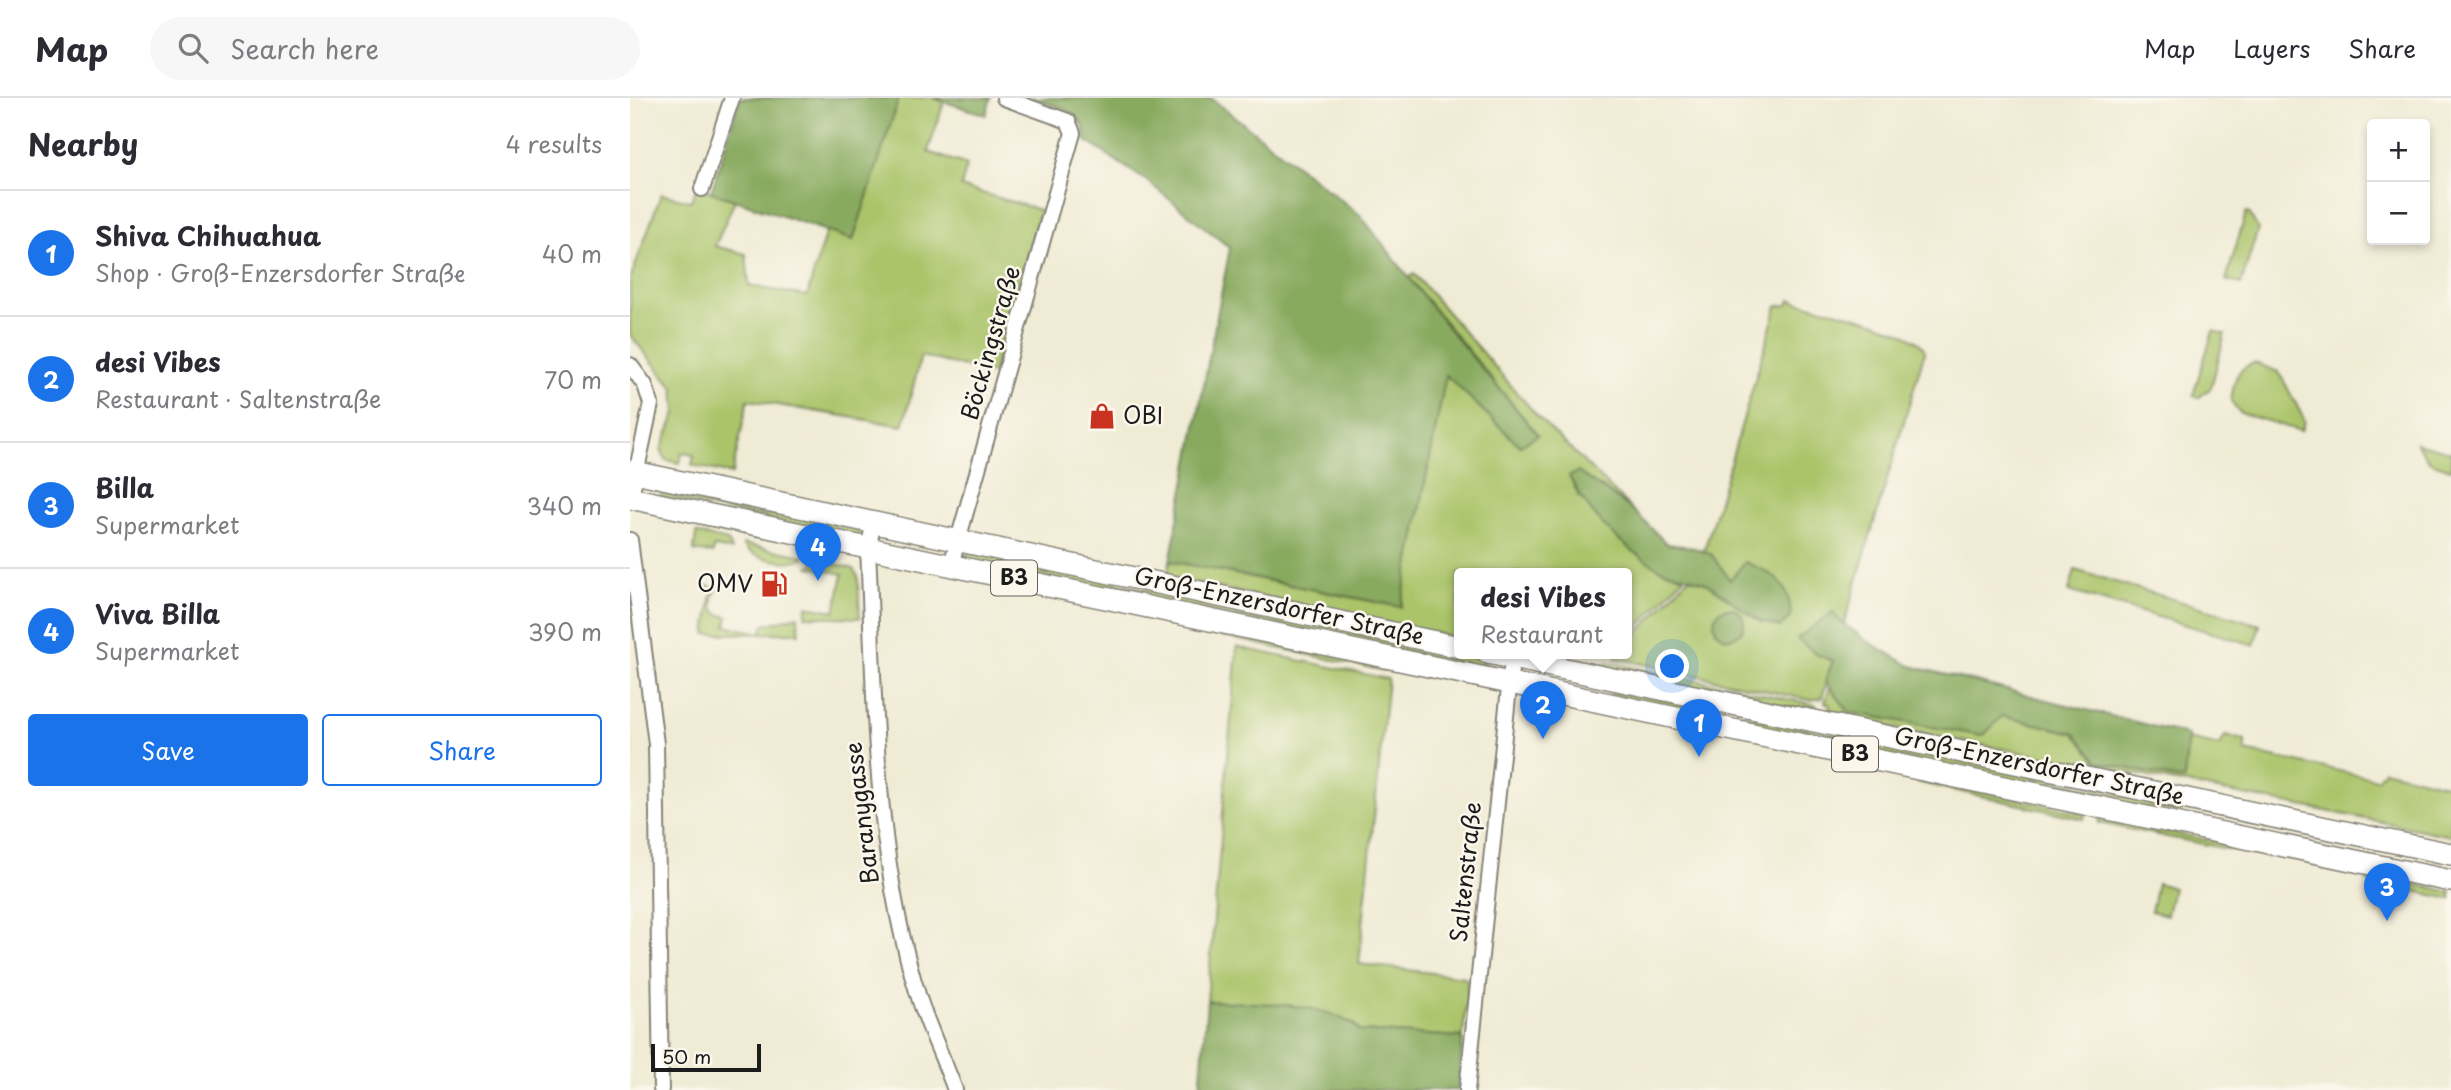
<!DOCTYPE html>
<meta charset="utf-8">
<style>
body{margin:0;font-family:"Playpen Sans",sans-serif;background:#f7f7f7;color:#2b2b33}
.controls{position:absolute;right:21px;top:21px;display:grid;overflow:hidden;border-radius:7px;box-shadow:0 4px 10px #0003}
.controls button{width:63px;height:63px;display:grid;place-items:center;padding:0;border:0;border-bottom:2px solid #e1e1e2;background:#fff;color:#2b2b33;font:35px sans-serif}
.scale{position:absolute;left:21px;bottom:18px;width:110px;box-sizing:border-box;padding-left:7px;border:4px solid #1c1c1c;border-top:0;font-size:19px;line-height:24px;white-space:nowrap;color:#1c1c1c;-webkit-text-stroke:5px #fbf7ec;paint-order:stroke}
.you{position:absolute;left:1043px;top:569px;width:24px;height:24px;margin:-18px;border:5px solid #fff;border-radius:50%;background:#1a73e8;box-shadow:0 0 0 10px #1a73e833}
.badge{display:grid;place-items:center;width:46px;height:46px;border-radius:50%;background:#1a73e8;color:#fff;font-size:23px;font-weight:700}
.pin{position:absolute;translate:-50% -58px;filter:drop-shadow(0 2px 4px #0008)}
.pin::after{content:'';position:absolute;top:37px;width:24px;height:21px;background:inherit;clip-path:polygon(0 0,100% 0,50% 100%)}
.popup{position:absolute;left:824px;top:470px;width:178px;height:91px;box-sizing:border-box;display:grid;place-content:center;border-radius:7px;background:#fff;filter:drop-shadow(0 2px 5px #0005);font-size:23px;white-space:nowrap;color:#7c7c81}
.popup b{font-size:26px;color:#2b2b33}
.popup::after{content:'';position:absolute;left:50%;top:100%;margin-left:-14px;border:14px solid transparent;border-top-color:#fff}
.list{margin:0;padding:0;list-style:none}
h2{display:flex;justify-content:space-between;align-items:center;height:91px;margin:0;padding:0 28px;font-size:30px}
h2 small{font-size:23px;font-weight:400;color:#7c7c81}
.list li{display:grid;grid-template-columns:46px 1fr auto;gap:21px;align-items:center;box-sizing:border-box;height:126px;padding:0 28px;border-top:2px solid #e1e1e2}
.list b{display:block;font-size:26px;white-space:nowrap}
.list p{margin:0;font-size:23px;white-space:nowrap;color:#7c7c81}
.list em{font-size:23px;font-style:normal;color:#7c7c81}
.actions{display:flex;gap:14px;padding:21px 28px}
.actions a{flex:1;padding:16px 0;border:2px solid #1a73e8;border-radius:7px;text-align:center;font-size:24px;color:#1a73e8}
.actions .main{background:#1a73e8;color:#fff}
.icon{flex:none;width:38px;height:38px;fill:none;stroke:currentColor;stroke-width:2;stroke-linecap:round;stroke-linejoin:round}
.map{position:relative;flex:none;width:1821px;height:992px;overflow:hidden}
header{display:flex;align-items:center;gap:42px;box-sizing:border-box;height:98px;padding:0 35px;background:#fff;border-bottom:2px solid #e1e1e2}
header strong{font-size:33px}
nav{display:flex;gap:38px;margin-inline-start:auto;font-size:24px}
.search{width:490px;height:63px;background:#f7f7f7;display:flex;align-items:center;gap:18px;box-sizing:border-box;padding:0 24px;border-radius:38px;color:#7c7c81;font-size:26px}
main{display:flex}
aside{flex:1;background:#fff}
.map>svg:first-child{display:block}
.green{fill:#abc46a;stroke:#647043;stroke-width:2}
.forest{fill:#88aa5e;stroke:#52633d;stroke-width:2}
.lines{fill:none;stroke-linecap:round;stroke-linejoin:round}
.minor-casing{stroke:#868478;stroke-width:18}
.primary-casing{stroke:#868478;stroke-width:24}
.minor{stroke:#fff;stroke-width:14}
.primary{stroke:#fff;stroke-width:21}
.labels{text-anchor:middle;stroke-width:5;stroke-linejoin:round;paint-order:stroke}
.shield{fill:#fbf7ec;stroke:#5f5e5a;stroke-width:2}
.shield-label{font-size:21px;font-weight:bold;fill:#1c1c1c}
.street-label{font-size:23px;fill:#1c1c1c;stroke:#fbf7ec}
.poi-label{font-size:23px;fill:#1c1c1c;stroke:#fbf7ec;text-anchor:start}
</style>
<header>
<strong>Map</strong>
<div class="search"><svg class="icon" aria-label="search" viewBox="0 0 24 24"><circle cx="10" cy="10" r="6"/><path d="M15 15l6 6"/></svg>Search here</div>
<nav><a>Map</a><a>Layers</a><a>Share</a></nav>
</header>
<main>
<aside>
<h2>Nearby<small>4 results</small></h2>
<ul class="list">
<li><span class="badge">1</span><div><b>Shiva Chihuahua</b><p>Shop · Groß-Enzersdorfer Straße</p></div><em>40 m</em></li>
<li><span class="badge">2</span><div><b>desi Vibes</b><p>Restaurant · Saltenstraße</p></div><em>70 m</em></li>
<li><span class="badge">3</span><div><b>Billa</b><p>Supermarket</p></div><em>340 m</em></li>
<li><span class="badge">4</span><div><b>Viva Billa</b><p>Supermarket</p></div><em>390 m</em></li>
</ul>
<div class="actions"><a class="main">Save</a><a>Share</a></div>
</aside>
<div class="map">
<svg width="1821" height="992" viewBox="0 0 1821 992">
<rect width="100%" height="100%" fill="#fbf7ec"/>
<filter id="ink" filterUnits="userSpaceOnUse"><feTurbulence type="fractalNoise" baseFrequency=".0143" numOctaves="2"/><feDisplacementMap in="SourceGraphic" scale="14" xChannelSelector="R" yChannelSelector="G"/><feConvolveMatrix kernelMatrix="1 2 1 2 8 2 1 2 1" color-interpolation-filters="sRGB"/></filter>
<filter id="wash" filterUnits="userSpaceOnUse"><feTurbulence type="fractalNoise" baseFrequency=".00686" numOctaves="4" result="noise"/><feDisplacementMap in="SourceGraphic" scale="28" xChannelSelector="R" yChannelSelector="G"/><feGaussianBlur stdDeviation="1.57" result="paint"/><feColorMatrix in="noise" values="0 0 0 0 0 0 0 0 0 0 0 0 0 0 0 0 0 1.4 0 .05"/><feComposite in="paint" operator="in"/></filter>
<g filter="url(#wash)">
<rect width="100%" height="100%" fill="#f0ebd4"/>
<!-- green -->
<g class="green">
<polygon points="269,0 303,0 314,4 298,54 337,67 331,89 410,112 363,276 291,258 273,328 118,302 102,376 62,367 64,357 52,355 50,365 36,362 31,352 46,315 44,290 0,237 0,182 31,96 61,103 67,89 105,102 85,148 116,156 119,188 177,198 196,133 223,142"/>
<polygon points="1616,115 1620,116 1628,131 1611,186 1596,182"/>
<polygon points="784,176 909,320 1004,413 972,389 940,378 949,399 1028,470 1054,479 997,541 997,475 829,475 829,540 537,479 540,463 771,509 816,277 890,348 908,337 779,180"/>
<path d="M1160,202C1185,209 1288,229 1295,253L1214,526L1210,523L1188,557L1203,563L1192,600L1180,602L985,560L989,555H997V547L1058,480L1075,484L1132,525L1081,456L1074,453L1147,208L1158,207Z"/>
<polygon points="1583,233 1595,236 1581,290 1568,300 1563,297"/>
<path d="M1625,265L1649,274L1675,323L1671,333L1610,315L1601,303C1604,285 1605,269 1625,265Z"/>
<polygon points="1786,345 1821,354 1821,371 1800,364"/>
<polygon points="31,395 124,415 165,418 227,431 230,435 227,439 30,399"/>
<polygon points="66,435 98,443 102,452 84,449 83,455 64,453"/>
<path d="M113,446L174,458L175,459C160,469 120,461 113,446Z"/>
<polygon points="340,454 855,562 853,571 338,463 336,456"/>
<polygon points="189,461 224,471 228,479 230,520 175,518 177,508 205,513 213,476 179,469"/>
<polygon points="1445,472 1630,527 1624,547 1439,493"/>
<polygon points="77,488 88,490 83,498 83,510 88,516 98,519 96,528 131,535 134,527 168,518 169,535 76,536 82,493 77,493"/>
<polygon points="590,533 745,566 755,573 590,538"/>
<polygon points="607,549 758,581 729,866 834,879 838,885 833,939 730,933 722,924 577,903"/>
<polygon points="977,564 1186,607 1185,614 973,570"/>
<path d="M1200,589L1219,614L1352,638L1371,618L1444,635L1468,664L1554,682L1558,641L1590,648L1595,638L1615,642V653L1747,681L1754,672L1821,688V738C1613,695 1405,658 1197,617L1200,607L1195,604Z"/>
<polygon points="981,594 1016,597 1550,709 1550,714 1488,706 980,597"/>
<polygon points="1288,679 1456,716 1454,721 1287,684"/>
<polygon points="1470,719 1634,754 1636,759 1469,725"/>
<polygon points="1742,777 1821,794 1821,801 1737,783"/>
<polygon points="1527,785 1543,790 1537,817 1521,813"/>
</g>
<!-- forest -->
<g class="forest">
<polygon points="110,0 269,0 223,142 81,94"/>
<polygon points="303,0 361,0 356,17"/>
<path d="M400,0H581L730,117L824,237L908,337L890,348L816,277L771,509L540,463L600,150L518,84L455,42C457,11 423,8 400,0Z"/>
<path d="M948,374L1004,413L1037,446L1061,449L1081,456L1100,482L1115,464C1145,477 1159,483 1161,519L1150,529C1121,523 1103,502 1078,486C1064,477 1043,478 1027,469C990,448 958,416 939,378Z"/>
<circle cx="1099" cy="525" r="15"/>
<polygon points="1203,514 1210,523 1237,543 1281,568 1558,637 1554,682 1468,664 1444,635 1372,618 1353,638 1219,614 1195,582 1203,563 1188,557 1167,541"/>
<path d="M577,903C622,906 697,901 730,933L833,939L828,992H570Z"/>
</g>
</g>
<g filter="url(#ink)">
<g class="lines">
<!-- minor casing -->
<g class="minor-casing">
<g id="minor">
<polyline points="72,91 102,0"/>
<polyline points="0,267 15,287 21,306 0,403"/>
<path d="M244,425L238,450C245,600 243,758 290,903C300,933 314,962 325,992"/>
<polyline points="0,442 26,646 31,992"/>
<polyline points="321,467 443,35 438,23 374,0"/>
<polyline points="837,992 882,561"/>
</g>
</g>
<!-- primary casing -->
<g class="primary-casing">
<g id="primary">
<polyline points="0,373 829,549"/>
<polyline points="0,400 1821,783"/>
<polyline points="858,555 1821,756"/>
</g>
</g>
<!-- minor -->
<use href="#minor" class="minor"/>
<!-- primary -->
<use href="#primary" class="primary"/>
</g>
</g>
<!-- icons -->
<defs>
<g id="shop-bare" transform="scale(2.1)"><path d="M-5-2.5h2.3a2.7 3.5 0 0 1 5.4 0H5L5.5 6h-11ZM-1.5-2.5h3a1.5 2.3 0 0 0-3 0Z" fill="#c8321e" stroke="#fbf7ec" stroke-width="2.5" paint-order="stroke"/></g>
<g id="fuel-bare" transform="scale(2.1)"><path d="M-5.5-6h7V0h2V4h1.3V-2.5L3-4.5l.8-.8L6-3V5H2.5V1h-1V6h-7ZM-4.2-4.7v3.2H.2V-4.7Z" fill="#c8321e" stroke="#fbf7ec" stroke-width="2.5" paint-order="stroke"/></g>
</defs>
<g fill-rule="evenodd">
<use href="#shop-bare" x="472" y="318"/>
<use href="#fuel-bare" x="144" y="486"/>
</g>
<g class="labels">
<!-- shield labels -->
<g class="shield">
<rect x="361" y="462.5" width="46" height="35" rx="5"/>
<rect x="1202" y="638.5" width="46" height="35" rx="5"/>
</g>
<g class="shield-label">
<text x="384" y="487">B3</text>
<text x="1225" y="663">B3</text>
</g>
<!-- street labels -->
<g class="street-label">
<text transform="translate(361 245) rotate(-74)" y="8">Böckingstraße</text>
<text transform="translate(649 508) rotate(12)" y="8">Groß-Enzersdorfer Straße</text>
<text transform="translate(1409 668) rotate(12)" y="8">Groß-Enzersdorfer Straße</text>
<text transform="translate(232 715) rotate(-97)" y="8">Baranygasse</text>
<text transform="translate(836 774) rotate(-84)" y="8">Saltenstraße</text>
</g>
<!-- poi labels -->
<g class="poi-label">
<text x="493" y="326">OBI</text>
<text x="123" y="494" text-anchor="end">OMV</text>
</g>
</g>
</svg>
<div class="controls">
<button>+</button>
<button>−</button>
</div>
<div class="scale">50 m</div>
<div class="you"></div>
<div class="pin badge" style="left:1069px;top:659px">1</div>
<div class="pin badge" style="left:913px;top:641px">2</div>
<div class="popup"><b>desi Vibes</b>Restaurant</div>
<div class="pin badge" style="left:1757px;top:823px">3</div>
<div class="pin badge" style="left:188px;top:483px">4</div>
</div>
</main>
